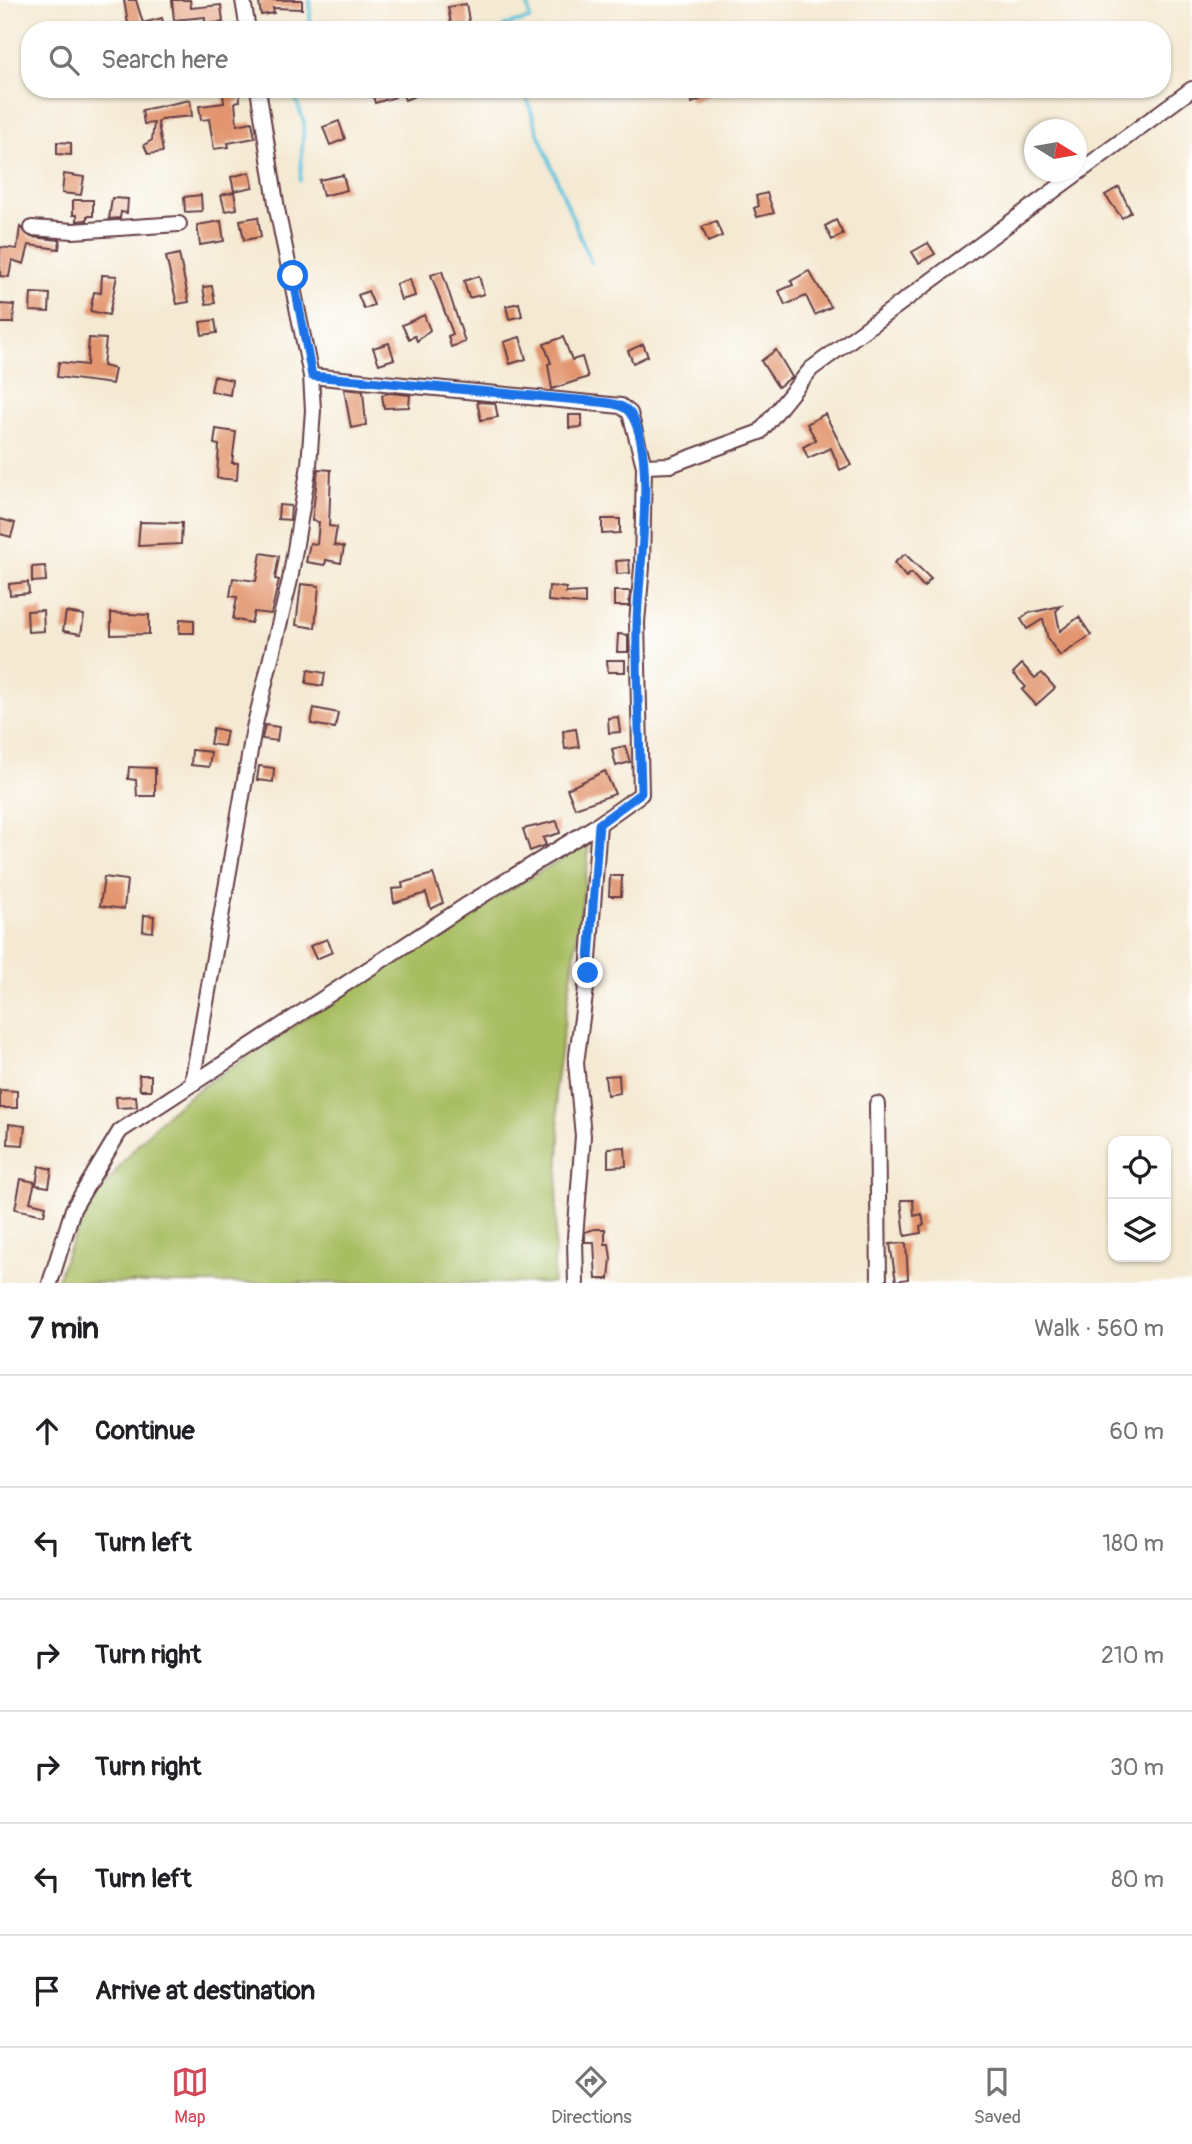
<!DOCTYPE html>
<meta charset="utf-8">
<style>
body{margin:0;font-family:Pangolin,sans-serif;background:#f6f6f6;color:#202124}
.controls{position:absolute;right:21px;bottom:21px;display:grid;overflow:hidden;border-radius:14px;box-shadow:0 2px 5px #0004}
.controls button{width:63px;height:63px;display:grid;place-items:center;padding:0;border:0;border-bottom:2px solid #e0e0e0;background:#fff;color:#202124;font:35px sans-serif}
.compass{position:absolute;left:1024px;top:119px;width:63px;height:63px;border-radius:50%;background:#fff;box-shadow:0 2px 5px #0004;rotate:101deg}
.stop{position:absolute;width:21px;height:21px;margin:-16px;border:5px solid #1a73e8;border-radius:50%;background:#fff}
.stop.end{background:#1a73e8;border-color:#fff;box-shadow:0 2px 7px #0008}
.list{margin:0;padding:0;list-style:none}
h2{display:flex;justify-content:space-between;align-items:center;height:91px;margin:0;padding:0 28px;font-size:30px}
h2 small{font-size:23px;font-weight:400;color:#757577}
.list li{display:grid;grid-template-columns:46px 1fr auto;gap:21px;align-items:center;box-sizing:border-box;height:112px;padding:0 28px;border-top:2px solid #e0e0e0}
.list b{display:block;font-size:26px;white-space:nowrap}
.list em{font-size:23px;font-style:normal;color:#757577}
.icon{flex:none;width:38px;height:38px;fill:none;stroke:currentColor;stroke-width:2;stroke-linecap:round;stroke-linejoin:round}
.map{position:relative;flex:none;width:1192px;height:1283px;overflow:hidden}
.search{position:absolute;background:#fff;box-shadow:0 2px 5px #0004;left:21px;right:21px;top:21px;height:77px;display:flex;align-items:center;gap:18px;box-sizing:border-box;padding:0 24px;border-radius:28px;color:#757577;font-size:26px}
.sheet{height:763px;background:#fff}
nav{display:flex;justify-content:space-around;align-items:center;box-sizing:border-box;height:98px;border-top:2px solid #e0e0e0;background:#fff;font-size:19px;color:#757577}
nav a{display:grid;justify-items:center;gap:4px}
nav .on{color:#d1495b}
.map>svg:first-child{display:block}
.green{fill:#a7bd61;stroke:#786e46;stroke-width:2}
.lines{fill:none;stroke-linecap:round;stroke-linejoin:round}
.stream{stroke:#5ec3dc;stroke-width:3.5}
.building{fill:#e2956e}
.minor-casing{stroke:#643d44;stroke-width:18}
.minor{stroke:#fff;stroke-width:14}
.route{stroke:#1a73e8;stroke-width:9}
</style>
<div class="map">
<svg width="1192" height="1283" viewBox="0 0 1192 1283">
<rect width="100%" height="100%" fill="#fff"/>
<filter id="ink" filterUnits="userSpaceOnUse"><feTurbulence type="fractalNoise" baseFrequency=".0143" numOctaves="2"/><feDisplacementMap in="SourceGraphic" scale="14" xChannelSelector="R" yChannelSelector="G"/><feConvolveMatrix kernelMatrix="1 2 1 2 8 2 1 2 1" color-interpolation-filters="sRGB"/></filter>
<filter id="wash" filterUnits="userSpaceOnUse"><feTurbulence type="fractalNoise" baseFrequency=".00686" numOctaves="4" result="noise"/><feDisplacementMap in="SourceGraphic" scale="28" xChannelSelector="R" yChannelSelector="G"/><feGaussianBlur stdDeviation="1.57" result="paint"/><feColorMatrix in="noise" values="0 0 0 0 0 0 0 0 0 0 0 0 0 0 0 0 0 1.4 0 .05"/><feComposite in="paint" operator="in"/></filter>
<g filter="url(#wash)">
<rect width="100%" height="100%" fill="#f4e9d2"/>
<!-- green -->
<path class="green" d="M588,844V862L555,1087L560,1137L553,1283H56C75,1221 116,1165 161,1120C192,1090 233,1067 269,1043C372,971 479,907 588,844Z"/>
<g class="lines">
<!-- stream -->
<g class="stream">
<polyline points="310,0 310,30"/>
<polyline points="502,30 505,25 530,19 527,0"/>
<polyline points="297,89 296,100 304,122 300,181"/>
<polyline points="524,89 538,133 591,263"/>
</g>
</g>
<g id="blocks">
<!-- building -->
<g class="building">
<polygon points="124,0 136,0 143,23 162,18 165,30 129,30"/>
<polygon points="172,0 190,0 191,8 221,5 223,22 205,24 205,17 174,20"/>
<polygon points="268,0 302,0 302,9 273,8 274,13 261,15 259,3"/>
<polygon points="466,4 470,26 452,30 448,7"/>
<polygon points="371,89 392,89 395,97 375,103"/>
<polygon points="401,89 430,89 430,90 405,100"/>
<polygon points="686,89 724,89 692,103"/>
<polygon points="239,91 240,101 235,102 237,125 252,122 255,138 228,143 229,147 214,149 209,119 201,120 199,106 224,103 223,93"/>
<polygon points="190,100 192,116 161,119 158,123 163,152 148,154 144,145 152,140 154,123 144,124 142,110"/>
<polygon points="339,121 345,139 330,145 323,127"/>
<polygon points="57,142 71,143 71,155 57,154"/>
<polygon points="250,172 253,187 234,191 231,177"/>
<polygon points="64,174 84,177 81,195 62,193"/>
<polygon points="343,175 347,190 323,196 319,180"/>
<polygon points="1119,187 1131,212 1122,218 1105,195"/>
<polygon points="234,192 237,209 225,211 221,195"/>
<polygon points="767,193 774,213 757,217 754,208 759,206 756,196"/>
<polygon points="201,195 202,211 185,212 184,197"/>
<polygon points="112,198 128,199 127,213 121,212 120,218 109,219"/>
<polygon points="73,200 93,200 93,216 87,216 87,220 77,221 77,215 73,215"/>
<polygon points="258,217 261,237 244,240 240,220"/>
<polygon points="836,220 843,234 832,240 825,226"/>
<polygon points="221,221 224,241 200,245 197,225"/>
<polygon points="716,221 722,236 708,242 702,227"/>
<polygon points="20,227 31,237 60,240 59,249 29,245 24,264 12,260 9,277 0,276 0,247 17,249"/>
<polygon points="928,243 935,254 919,263 912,252"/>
<polygon points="179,254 189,302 177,304 166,257"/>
<polygon points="442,271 465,342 451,347 448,336 453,334 431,275"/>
<polygon points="809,271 831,307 815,315 806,296 785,305 779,291 793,285 791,281"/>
<polygon points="102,275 117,276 109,315 90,311 94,292 101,293"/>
<polygon points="479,276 484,294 469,298 464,281"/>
<polygon points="410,279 415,296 401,300 396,284"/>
<polygon points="212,286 215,303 206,304 203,287"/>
<polygon points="368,291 374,305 364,309 358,295"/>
<polygon points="31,293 50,294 49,312 30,311"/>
<polygon points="519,303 522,316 509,319 506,306"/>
<polygon points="0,304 14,305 13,323 0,323"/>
<polygon points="424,315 430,330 417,341 415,336 409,339 402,325"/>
<polygon points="215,320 217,333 202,335 200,322"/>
<polygon points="520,337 526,359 510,364 504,342"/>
<polygon points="563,337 572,360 582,357 588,377 552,389 548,364 551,363 544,344"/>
<polygon points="89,338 106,339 103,366 115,369 112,384 57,377 59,362 87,365"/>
<polygon points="389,343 394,359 379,364 373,348"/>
<polygon points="643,344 648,356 633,363 628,351"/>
<polygon points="776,350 792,377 778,387 761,361"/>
<polygon points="214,376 232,380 230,395 211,391"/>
<polygon points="344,389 363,391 366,425 351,428"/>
<polygon points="389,393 410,395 409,407 384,408 382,395"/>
<polygon points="477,402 495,403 498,417 481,420"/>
<polygon points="825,414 851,465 840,470 831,448 808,458 803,447 816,440 807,424"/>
<polygon points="569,415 582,415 582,427 569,428"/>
<polygon points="216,429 236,432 232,463 238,463 237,480 217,478 219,445 214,444"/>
<polygon points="318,469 331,470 329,526 337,527 334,545 344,547 341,563 326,560 325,565 306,562 310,543 317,544 319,522 312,521"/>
<polygon points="279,505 291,506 290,520 278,519"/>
<polygon points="0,519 15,523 11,537 0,534"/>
<polygon points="602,519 620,519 620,533 602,534"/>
<polygon points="140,522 182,523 181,544 138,546"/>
<polygon points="261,553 279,556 275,579 279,580 271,614 254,612 251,623 233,619 237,597 230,596 233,578 256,581"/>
<polygon points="905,554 931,579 924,587 911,573 906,577 894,563"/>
<polygon points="629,560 630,573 617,574 616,561"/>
<polygon points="45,566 46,581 32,582 32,567"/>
<polygon points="28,582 29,593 10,595 9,584"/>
<polygon points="301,584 319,586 315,628 296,625"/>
<polygon points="549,586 566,588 566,593 585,592 585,604 548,601"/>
<polygon points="614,591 630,591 629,606 614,606"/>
<polygon points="1061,606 1056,611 1060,631 1079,617 1091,635 1060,656 1048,639 1043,619 1027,629 1021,619 1029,613"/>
<polygon points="43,610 44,631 28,632 27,611"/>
<polygon points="66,612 84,615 81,634 63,631"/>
<polygon points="111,613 149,615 149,634 111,635"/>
<polygon points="180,619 194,620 194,633 179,633"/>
<polygon points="618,634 628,635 628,652 617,652"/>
<polygon points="607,660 625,660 625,672 608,672"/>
<polygon points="1022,664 1035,678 1042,673 1055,688 1036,705 1022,690 1026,687 1013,673"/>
<polygon points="308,670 325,673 323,686 306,683"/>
<polygon points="314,708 338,713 335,728 311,724"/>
<polygon points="618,717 620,732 609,733 608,718"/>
<polygon points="265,725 279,727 277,741 262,739"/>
<polygon points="213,728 227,731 224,746 210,744"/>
<polygon points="576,729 579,747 565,749 563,731"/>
<polygon points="625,746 630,762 616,766 612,749"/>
<polygon points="192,750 211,752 209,767 191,765"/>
<polygon points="259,766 274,768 273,782 257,780"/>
<polygon points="129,767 155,768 155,796 137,796 136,780 128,779"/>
<polygon points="605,771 615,794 575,808 567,789"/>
<polygon points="557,821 560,833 543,838 546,845 530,851 523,829"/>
<polygon points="433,874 443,903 431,909 426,893 394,903 392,889 403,888 402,883"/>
<polygon points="610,876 622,876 621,896 609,896"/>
<polygon points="104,877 127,880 124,909 100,906"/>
<polygon points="144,915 154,916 153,932 143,931"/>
<polygon points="327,939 333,952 316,959 310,946"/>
<polygon points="139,1075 151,1075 151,1090 140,1090"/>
<polygon points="619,1075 620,1093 607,1095 605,1076"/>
<polygon points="0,1090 17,1091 17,1108 0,1108"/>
<polygon points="136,1096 137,1107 117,1108 116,1097"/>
<polygon points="9,1124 25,1126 23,1145 8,1144"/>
<polygon points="625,1147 626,1166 608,1167 608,1148"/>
<polygon points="39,1166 52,1169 49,1187 36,1185"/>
<polygon points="21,1179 35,1182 30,1202 46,1206 44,1215 15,1209"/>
<polygon points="901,1200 913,1200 914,1216 922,1214 924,1225 920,1226 921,1233 905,1236"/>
<polygon points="594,1229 605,1229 605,1244 609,1244 611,1258 609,1279 596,1279 594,1242 585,1242 585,1232"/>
<polygon points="906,1243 908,1279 896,1281 890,1244"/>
</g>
</g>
</g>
<g filter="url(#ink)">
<use href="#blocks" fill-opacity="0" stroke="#643d44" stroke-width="2"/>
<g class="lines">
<!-- minor casing -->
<g class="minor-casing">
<g id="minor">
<polyline points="243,0 248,30"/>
<polyline points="32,228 73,231 179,224"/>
<polyline points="311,376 621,406 630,413 644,466"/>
<polyline points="192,1083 254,728 290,580 309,465 313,410 311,376 277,209 258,89"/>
<polyline points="877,1104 879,1283"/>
<polyline points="50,1283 73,1209 120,1131 465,906 599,824 641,794 637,622 642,567 644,466 670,465 760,432 811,369 1192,89"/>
<polyline points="576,1283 575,1238 583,1136 576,1063 588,973 599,824"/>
</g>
</g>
<!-- minor -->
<use href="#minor" class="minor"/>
</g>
</g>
<g class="lines" filter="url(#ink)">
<!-- route -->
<path class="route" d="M293,276L312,376L590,401C602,403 622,402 630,413C658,451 638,575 637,623C636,680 640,737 641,793L599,824L588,973"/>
</g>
</svg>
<div class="controls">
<button><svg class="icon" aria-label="locate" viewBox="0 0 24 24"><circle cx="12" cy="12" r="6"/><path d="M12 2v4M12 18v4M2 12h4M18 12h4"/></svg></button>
<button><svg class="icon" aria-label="layers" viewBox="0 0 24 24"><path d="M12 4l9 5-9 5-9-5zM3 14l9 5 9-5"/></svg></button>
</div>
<svg class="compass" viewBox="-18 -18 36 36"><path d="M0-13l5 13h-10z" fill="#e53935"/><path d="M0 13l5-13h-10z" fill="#757577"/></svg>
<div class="stop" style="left:293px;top:276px"></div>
<div class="stop end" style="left:588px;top:973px"></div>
<div class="search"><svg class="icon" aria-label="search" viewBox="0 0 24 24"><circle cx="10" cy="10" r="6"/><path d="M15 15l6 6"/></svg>Search here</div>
</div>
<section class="sheet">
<h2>7 min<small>Walk · 560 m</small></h2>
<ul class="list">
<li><svg class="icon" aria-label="ahead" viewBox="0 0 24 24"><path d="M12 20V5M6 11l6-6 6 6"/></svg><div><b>Continue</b></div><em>60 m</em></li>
<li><svg class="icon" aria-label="left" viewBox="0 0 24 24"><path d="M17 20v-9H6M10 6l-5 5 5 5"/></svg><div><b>Turn left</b></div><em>180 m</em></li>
<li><svg class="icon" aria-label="right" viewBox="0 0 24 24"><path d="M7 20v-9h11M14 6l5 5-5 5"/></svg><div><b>Turn right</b></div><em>210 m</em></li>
<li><svg class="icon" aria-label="right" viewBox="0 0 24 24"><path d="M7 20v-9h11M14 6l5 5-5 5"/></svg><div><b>Turn right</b></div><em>30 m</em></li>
<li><svg class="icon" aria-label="left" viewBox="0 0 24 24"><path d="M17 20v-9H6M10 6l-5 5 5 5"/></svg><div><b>Turn left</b></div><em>80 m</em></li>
<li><svg class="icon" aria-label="arrive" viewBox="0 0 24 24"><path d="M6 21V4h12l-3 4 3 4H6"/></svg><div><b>Arrive at destination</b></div></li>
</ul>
</section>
<nav>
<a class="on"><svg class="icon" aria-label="map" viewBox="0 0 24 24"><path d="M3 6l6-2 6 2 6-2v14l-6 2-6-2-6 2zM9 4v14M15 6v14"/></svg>Map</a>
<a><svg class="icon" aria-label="directions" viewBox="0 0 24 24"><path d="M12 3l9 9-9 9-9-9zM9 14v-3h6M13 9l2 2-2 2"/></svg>Directions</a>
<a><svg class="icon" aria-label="saved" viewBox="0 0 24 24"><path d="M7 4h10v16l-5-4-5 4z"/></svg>Saved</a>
</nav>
